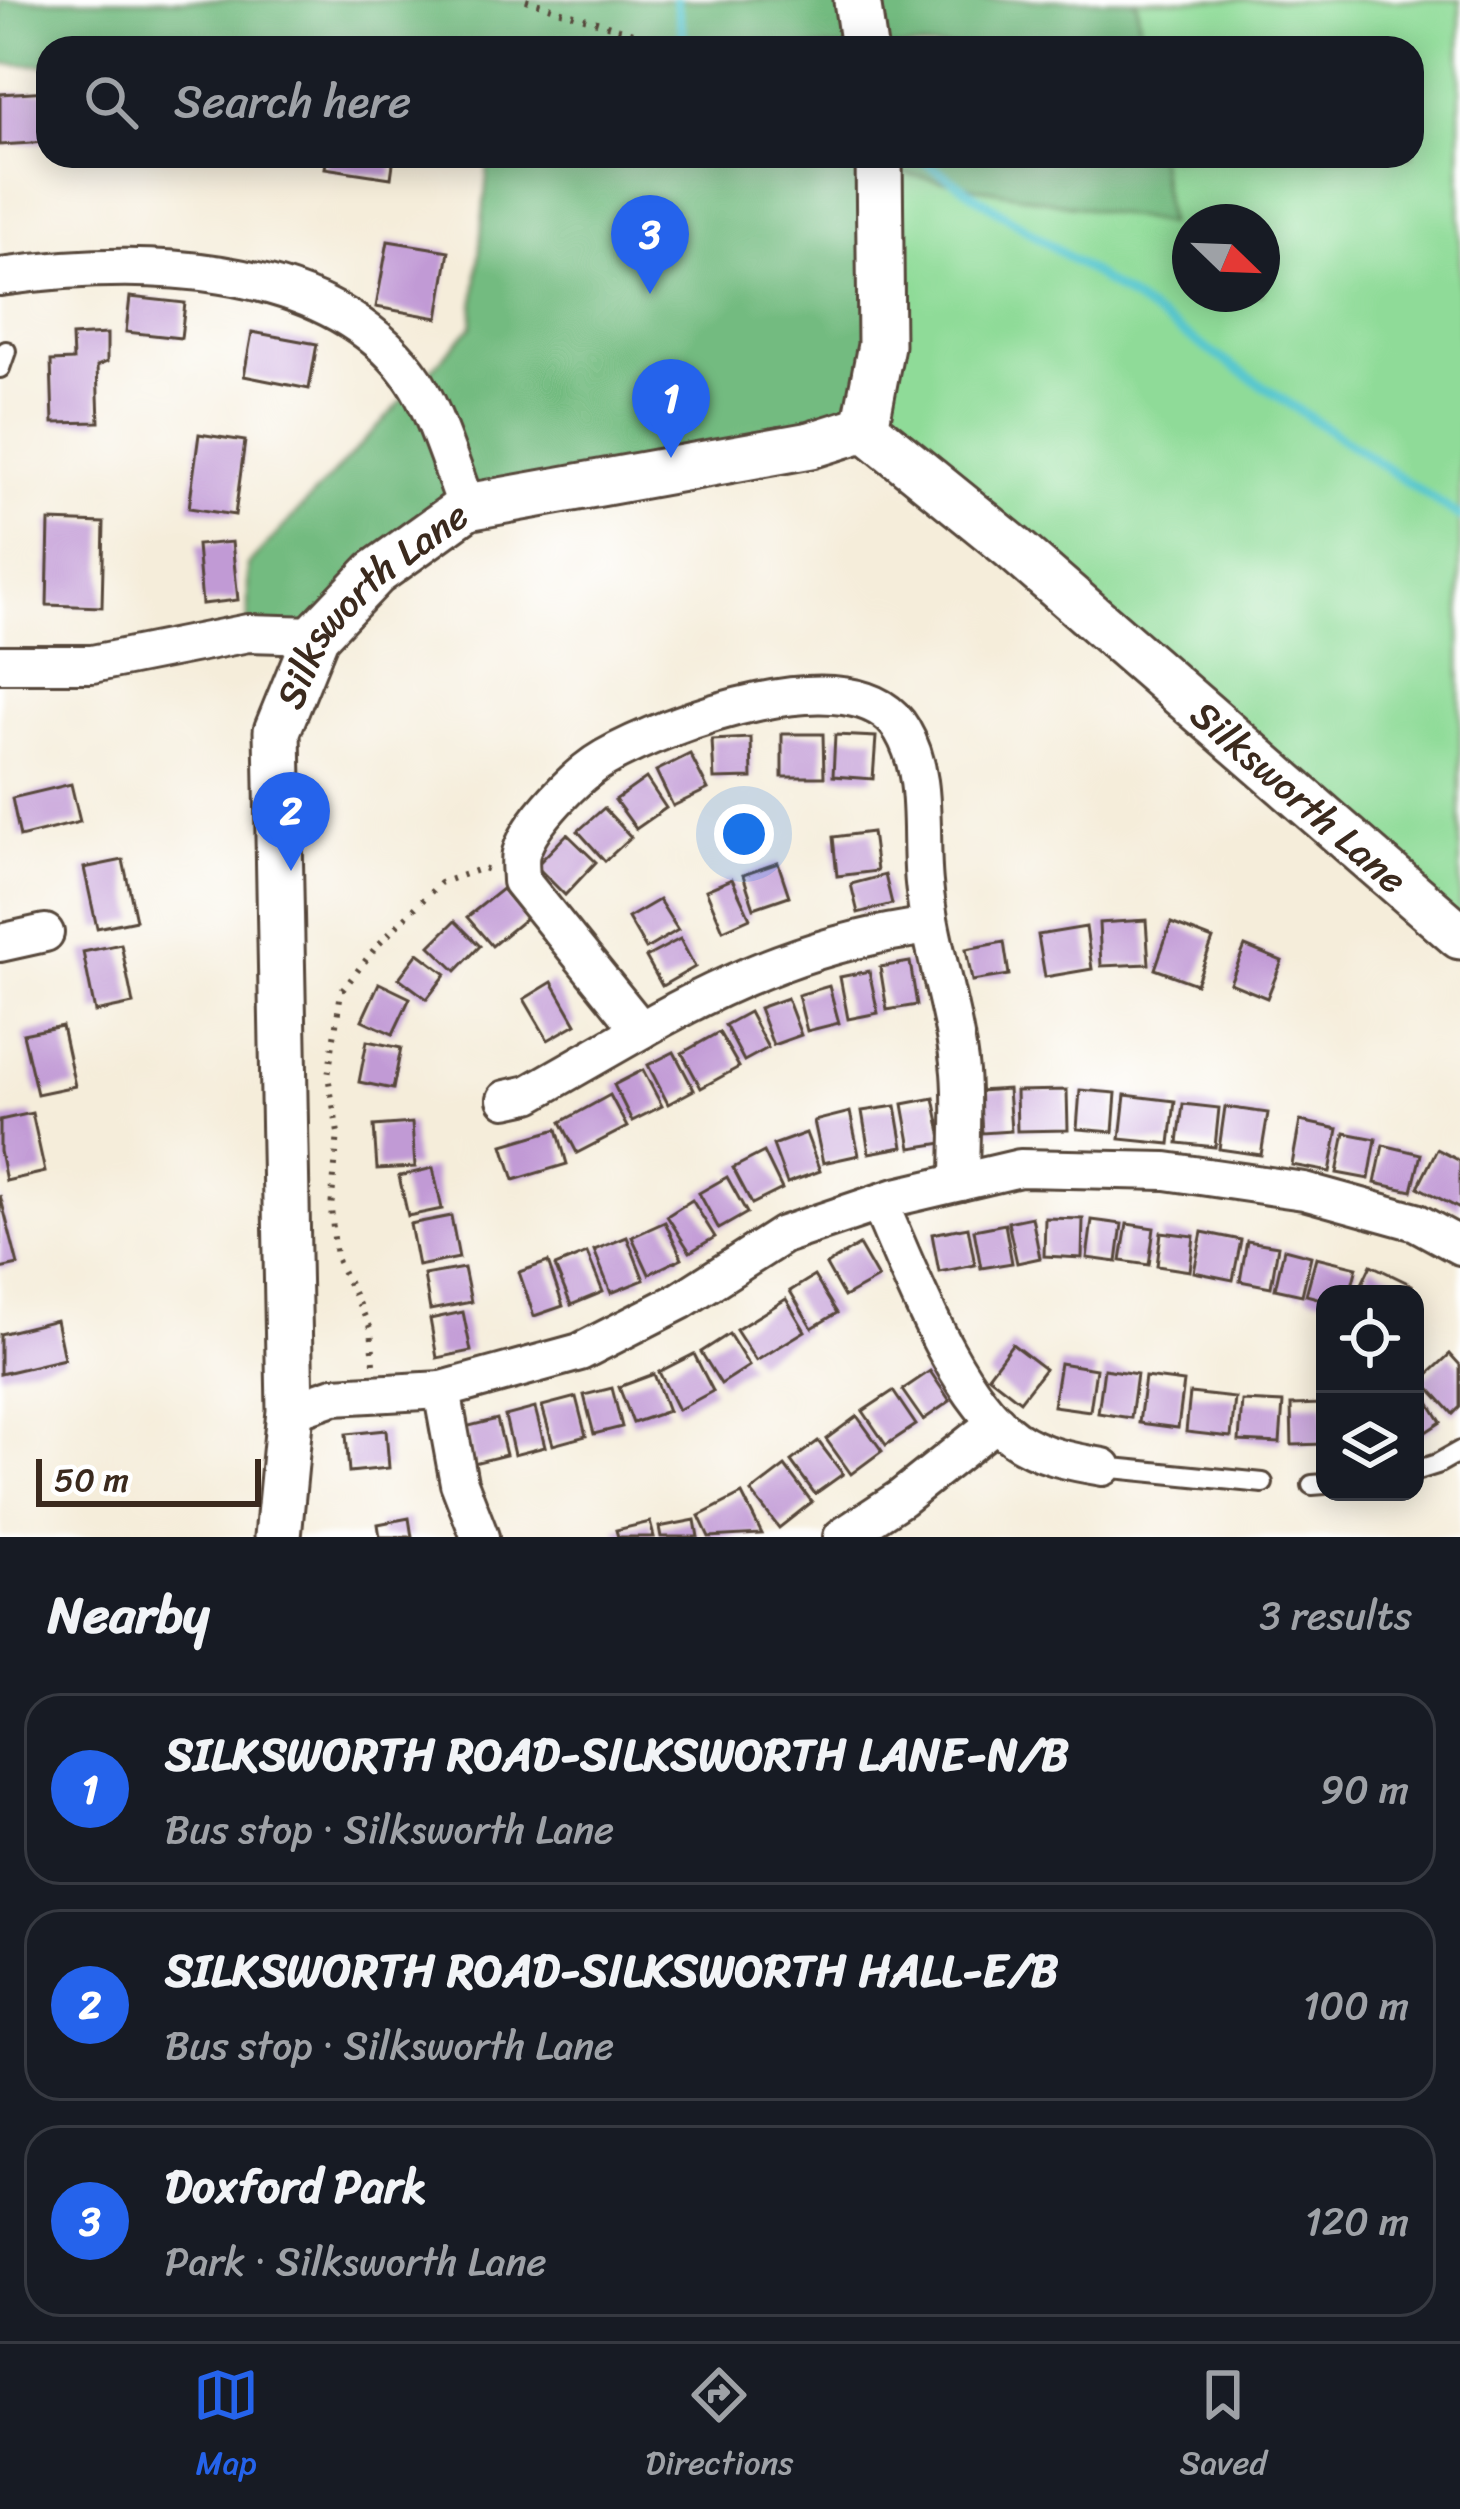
<!DOCTYPE html>
<meta charset="utf-8">
<style>
body{margin:0;font-family:Sriracha,sans-serif;background:#242831;color:#f1f3f6}
.controls{position:absolute;right:36px;bottom:36px;display:grid;overflow:hidden;border-radius:24px;box-shadow:0 6px 30px #0003}
.controls button{width:108px;height:108px;display:grid;place-items:center;padding:0;border:0;border-bottom:3px solid #363941;background:#171b24;color:#f1f3f6;font:60px sans-serif}
.compass{position:absolute;left:1172px;top:204px;width:108px;height:108px;border-radius:50%;background:#171b24;box-shadow:0 6px 30px #0003;rotate:113deg}
.scale{position:absolute;left:36px;bottom:30px;width:225px;box-sizing:border-box;padding-left:12px;border:6px solid #3b2a1e;border-top:0;font-size:33px;line-height:42px;white-space:nowrap;color:#3b2a1e;-webkit-text-stroke:9px #fff;paint-order:stroke}
.you{position:absolute;left:744px;top:834px;width:42px;height:42px;margin:-30px;border:9px solid #fff;border-radius:50%;background:#1a73e8;box-shadow:0 0 0 18px #1a73e833}
.badge{display:grid;place-items:center;width:78px;height:78px;border-radius:50%;background:#2563eb;color:#fff;font-size:39px;font-weight:700}
.pin{position:absolute;translate:-50% -99px;filter:drop-shadow(0 3px 6px #0008)}
.pin::after{content:'';position:absolute;top:63px;width:42px;height:36px;background:inherit;clip-path:polygon(0 0,100% 0,50% 100%)}
.list{margin:0;padding:0;list-style:none}
h2{display:flex;justify-content:space-between;align-items:center;height:156px;margin:0;padding:0 48px;font-size:51px}
h2 small{font-size:39px;font-weight:400;color:#9ea1a6}
.list li{display:grid;grid-template-columns:78px 1fr auto;gap:36px;align-items:center;box-sizing:border-box;height:192px;margin:0 24px 24px;padding:0 24px;border:3px solid #363941;border-radius:36px}
.list b{display:block;font-size:45px;white-space:nowrap}
.list p{margin:0;font-size:39px;white-space:nowrap;color:#9ea1a6}
.list em{font-size:39px;font-style:normal;color:#9ea1a6}
.icon{flex:none;width:66px;height:66px;fill:none;stroke:currentColor;stroke-width:2;stroke-linecap:round;stroke-linejoin:round}
.map{position:relative;flex:none;width:1460px;height:1537px;overflow:hidden}
.search{position:absolute;background:#171b24;box-shadow:0 6px 30px #0003;left:36px;right:36px;top:36px;height:132px;display:flex;align-items:center;gap:30px;box-sizing:border-box;padding:0 42px;border-radius:36px;color:#9ea1a6;font-size:45px}
.sheet{height:804px;background:#171b24}
nav{display:flex;justify-content:space-around;align-items:center;box-sizing:border-box;height:168px;border-top:3px solid #363941;background:#171b24;font-size:33px;color:#9ea1a6}
nav a{display:grid;justify-items:center;gap:6px}
nav .on{color:#2563eb}
.map>svg:first-child{display:block}
.green{fill:#8fdb98;stroke:#65825b;stroke-width:3;fill-rule:evenodd}
.forest{fill:#73bb80;stroke:#57724f;stroke-width:3}
.lines{fill:none;stroke-linecap:round;stroke-linejoin:round}
.stream{stroke:#59c7cf;stroke-width:9}
.building{fill:#c19ad5}
.service-casing{stroke:#57473a;stroke-width:24}
.minor-casing{stroke:#57473a;stroke-width:42}
.tertiary-casing{stroke:#57473a;stroke-width:51}
.path{stroke:#57473a;stroke-width:6;stroke-dasharray:3 9;stroke-linecap:butt}
.service{stroke:#fff;stroke-width:18}
.minor{stroke:#fff;stroke-width:36}
.tertiary{stroke:#fff;stroke-width:45}
.labels{text-anchor:middle;stroke-width:9;stroke-linejoin:round;paint-order:stroke}
.street-label{font-size:39px;fill:#3b2a1e;stroke:#fff}
</style>
<div class="map">
<svg width="1460" height="1537" viewBox="0 0 1460 1537">
<rect width="100%" height="100%" fill="#fff"/>
<filter id="ink" filterUnits="userSpaceOnUse"><feTurbulence type="fractalNoise" baseFrequency=".00833" numOctaves="2"/><feDisplacementMap in="SourceGraphic" scale="24" xChannelSelector="R" yChannelSelector="G"/><feConvolveMatrix kernelMatrix="1 2 1 2 8 2 1 2 1" color-interpolation-filters="sRGB"/></filter>
<filter id="wash" filterUnits="userSpaceOnUse"><feTurbulence type="fractalNoise" baseFrequency=".004" numOctaves="4" result="noise"/><feDisplacementMap in="SourceGraphic" scale="48" xChannelSelector="R" yChannelSelector="G"/><feGaussianBlur stdDeviation="2.7" result="paint"/><feColorMatrix in="noise" values="0 0 0 0 0 0 0 0 0 0 0 0 0 0 0 0 0 1.4 0 .05"/><feComposite in="paint" operator="in"/></filter>
<g filter="url(#wash)">
<rect width="100%" height="100%" fill="#f5edda"/>
<!-- green -->
<path class="green" d="M1136,0H1460V936L1012,547L489,156L881,169L1168,222L1158,156H1412V48H1143ZM1190,222H1262V294H1190Z"/>
<!-- forest -->
<g class="forest">
<polygon points="0,0 1136,0 1143,48 48,48 48,65 0,64"/>
<polygon points="489,156 1158,156 1168,224 881,169 865,428 511,496 316,635 248,633 248,565 472,326"/>
</g>
<g class="lines">
<!-- stream -->
<g class="stream">
<polyline points="676,0 683,34"/>
<polyline points="916,156 1460,517"/>
</g>
</g>
<g id="blocks">
<!-- building -->
<g class="building">
<polygon points="48,91 48,142 0,145 0,94"/>
<polygon points="327,156 394,156 391,178 325,168"/>
<polygon points="388,241 449,251 438,318 376,307"/>
<polygon points="130,297 185,303 181,338 126,332"/>
<polygon points="252,332 317,344 309,389 244,376"/>
<polygon points="107,334 107,362 97,366 99,422 53,423 51,361 73,360 72,336"/>
<polygon points="199,434 245,441 235,515 189,508"/>
<polygon points="49,521 104,523 102,607 47,605"/>
<polygon points="232,542 238,600 202,604 197,545"/>
<polygon points="782,734 823,734 824,777 782,777"/>
<polygon points="835,735 876,737 873,779 833,776"/>
<polygon points="751,738 752,778 714,779 712,740"/>
<polygon points="690,754 708,789 673,806 656,771"/>
<polygon points="646,778 666,808 636,829 615,800"/>
<polygon points="71,784 80,822 20,837 12,798"/>
<polygon points="604,808 631,837 605,861 578,831"/>
<polygon points="872,832 877,871 837,876 833,837"/>
<polygon points="567,834 596,862 565,895 536,866"/>
<polygon points="123,860 136,920 97,928 84,868"/>
<polygon points="778,863 789,896 754,908 743,875"/>
<polygon points="885,875 892,904 858,913 851,884"/>
<polygon points="732,879 750,918 723,930 706,890"/>
<polygon points="502,889 526,918 492,946 467,917"/>
<polygon points="659,900 678,930 646,949 628,918"/>
<polygon points="1146,920 1149,964 1101,966 1099,923"/>
<polygon points="455,921 480,946 456,971 430,946"/>
<polygon points="1171,923 1213,939 1196,984 1155,969"/>
<polygon points="1086,927 1092,969 1045,977 1038,935"/>
<polygon points="680,939 695,967 662,986 646,957"/>
<polygon points="1004,942 1009,975 972,981 966,949"/>
<polygon points="121,944 133,1004 95,1012 83,952"/>
<polygon points="1245,946 1282,961 1267,998 1230,983"/>
<polygon points="418,953 446,974 427,999 399,978"/>
<polygon points="910,962 917,1005 887,1010 880,967"/>
<polygon points="869,971 878,1013 848,1019 840,977"/>
<polygon points="552,982 576,1024 548,1040 524,999"/>
<polygon points="379,983 410,998 393,1034 362,1020"/>
<polygon points="829,986 839,1023 807,1031 798,995"/>
<polygon points="787,998 801,1035 773,1045 759,1008"/>
<polygon points="749,1012 768,1048 744,1061 725,1025"/>
<polygon points="62,1026 75,1086 37,1094 23,1034"/>
<polygon points="719,1032 739,1067 701,1088 682,1053"/>
<polygon points="367,1041 401,1048 393,1089 359,1082"/>
<polygon points="674,1052 694,1090 668,1104 648,1065"/>
<polygon points="643,1070 662,1106 632,1121 614,1085"/>
<polygon points="1008,1089 1011,1131 982,1133 979,1091"/>
<polygon points="1067,1090 1068,1130 1017,1131 1016,1091"/>
<polygon points="1080,1090 1116,1093 1113,1132 1077,1129"/>
<polygon points="610,1095 627,1127 577,1153 561,1122"/>
<polygon points="1125,1095 1175,1101 1170,1144 1120,1139"/>
<polygon points="934,1098 943,1143 911,1148 903,1104"/>
<polygon points="1183,1104 1219,1108 1215,1147 1178,1143"/>
<polygon points="896,1106 903,1147 869,1153 862,1111"/>
<polygon points="1225,1107 1268,1113 1261,1155 1219,1149"/>
<polygon points="850,1112 859,1155 823,1163 814,1121"/>
<polygon points="32,1113 45,1172 6,1181 0,1151 0,1120"/>
<polygon points="1300,1121 1338,1129 1330,1172 1292,1165"/>
<polygon points="412,1123 415,1167 377,1169 374,1126"/>
<polygon points="557,1129 567,1164 514,1180 503,1145"/>
<polygon points="806,1133 820,1171 787,1183 773,1145"/>
<polygon points="1345,1133 1376,1139 1369,1179 1337,1173"/>
<polygon points="1383,1145 1421,1154 1412,1191 1375,1183"/>
<polygon points="1437,1149 1460,1161 1460,1209 1418,1187"/>
<polygon points="764,1152 782,1189 752,1204 733,1168"/>
<polygon points="433,1168 442,1209 408,1216 399,1176"/>
<polygon points="727,1177 747,1213 719,1229 699,1193"/>
<polygon points="0,1195 18,1265 0,1269"/>
<polygon points="692,1200 715,1237 690,1252 667,1216"/>
<polygon points="451,1216 459,1258 418,1266 410,1224"/>
<polygon points="1032,1217 1040,1258 1017,1263 1008,1222"/>
<polygon points="1045,1218 1083,1219 1082,1258 1044,1256"/>
<polygon points="1092,1220 1122,1224 1117,1262 1087,1258"/>
<polygon points="665,1222 682,1258 649,1274 632,1237"/>
<polygon points="1005,1224 1012,1263 981,1268 974,1230"/>
<polygon points="1127,1224 1154,1228 1149,1265 1121,1261"/>
<polygon points="968,1227 975,1265 939,1272 932,1234"/>
<polygon points="1161,1232 1194,1236 1190,1271 1157,1266"/>
<polygon points="1202,1232 1241,1240 1233,1280 1194,1272"/>
<polygon points="627,1237 644,1280 611,1293 594,1250"/>
<polygon points="1247,1241 1278,1246 1271,1287 1240,1281"/>
<polygon points="859,1245 878,1278 844,1297 826,1265"/>
<polygon points="1284,1249 1311,1256 1302,1295 1275,1289"/>
<polygon points="587,1253 603,1292 571,1305 555,1266"/>
<polygon points="1316,1257 1357,1267 1350,1294 1325,1294 1325,1300 1306,1295"/>
<polygon points="548,1262 563,1306 534,1316 519,1272"/>
<polygon points="1371,1265 1412,1285 1408,1294 1357,1294"/>
<polygon points="464,1268 471,1302 430,1310 424,1275"/>
<polygon points="814,1276 837,1313 812,1328 790,1291"/>
<polygon points="786,1299 805,1331 756,1361 736,1330"/>
<polygon points="463,1312 471,1351 437,1358 430,1319"/>
<polygon points="56,1320 64,1359 0,1374 0,1334"/>
<polygon points="729,1334 749,1366 721,1384 701,1352"/>
<polygon points="1012,1344 1045,1369 1020,1401 988,1376"/>
<polygon points="694,1354 713,1391 678,1410 659,1372"/>
<polygon points="1450,1354 1460,1365 1460,1407 1453,1414 1422,1380"/>
<polygon points="1060,1363 1096,1369 1090,1411 1053,1406"/>
<polygon points="1104,1369 1137,1374 1131,1418 1098,1413"/>
<polygon points="930,1371 950,1401 923,1420 902,1390"/>
<polygon points="654,1374 668,1411 633,1423 619,1387"/>
<polygon points="1145,1377 1184,1382 1178,1428 1139,1423"/>
<polygon points="1415,1380 1441,1422 1415,1439"/>
<polygon points="612,1388 622,1427 594,1434 584,1395"/>
<polygon points="893,1391 916,1425 886,1445 863,1411"/>
<polygon points="1190,1393 1235,1398 1231,1437 1186,1432"/>
<polygon points="576,1397 586,1436 553,1445 542,1406"/>
<polygon points="1242,1401 1283,1403 1280,1443 1239,1441"/>
<polygon points="1324,1404 1325,1444 1292,1445 1291,1405"/>
<polygon points="535,1408 545,1447 514,1455 505,1416"/>
<polygon points="857,1416 882,1451 851,1474 826,1439"/>
<polygon points="497,1419 506,1455 474,1463 465,1427"/>
<polygon points="386,1430 389,1468 349,1472 346,1434"/>
<polygon points="818,1441 843,1474 815,1494 791,1461"/>
<polygon points="785,1466 812,1502 779,1528 751,1492"/>
<polygon points="742,1494 762,1534 709,1537 699,1516"/>
<polygon points="409,1518 412,1537 380,1537 378,1524"/>
<polygon points="695,1520 698,1537 661,1537 659,1527"/>
<polygon points="650,1522 654,1537 618,1537 616,1530"/>
</g>
</g>
</g>
<g filter="url(#ink)">
<use href="#blocks" fill-opacity="0" stroke="#57473a" stroke-width="3"/>
<g class="lines">
<!-- service casing -->
<g class="service-casing">
<g id="service">
<polyline points="0,368 6,351"/>
<polyline points="1103,1467 1263,1483"/>
<polyline points="1415,1471 1437,1464 1460,1451"/>
<polyline points="1312,1485 1325,1484"/>
</g>
</g>
<!-- minor casing -->
<g class="minor-casing">
<g id="minor">
<path d="M0,277C130,259 321,257 409,373C433,403 452,470 467,507"/>
<polyline points="0,664 92,664 248,633 316,635"/>
<path d="M930,926C824,940 733,977 641,1030L521,881C521,873 519,861 521,853C530,822 577,774 605,758C665,724 856,651 902,730C929,775 919,833 924,883C930,947 954,1008 960,1072C963,1108 960,1146 960,1182"/>
<polyline points="0,943 45,933"/>
<polyline points="506,1099 529,1094 641,1030"/>
<path d="M879,1203C910,1272 953,1393 1014,1438C1040,1456 1073,1462 1103,1467"/>
<polyline points="442,1390 459,1483 480,1537"/>
<polyline points="290,1411 334,1396 442,1390 580,1352 680,1301 783,1235 896,1197 1020,1168 1166,1171 1304,1191 1416,1222 1460,1246"/>
<polyline points="842,1537 901,1498 997,1422"/>
</g>
</g>
<!-- tertiary casing -->
<g class="tertiary-casing">
<g id="tertiary">
<polyline points="857,0 864,48"/>
<polyline points="865,428 881,345 879,156"/>
<path id="s1" d="M278,1537L290,1411L277,731L316,635L375,573L467,507L811,445L865,428L1012,547L1460,936"/>
</g>
</g>
<!-- path -->
<g class="path">
<polyline points="526,0 681,48"/>
<polyline points="374,1363 371,1329 336,1258 331,1209 338,1133 328,1076 341,992 376,947 440,883 483,868 489,870"/>
</g>
<!-- service -->
<use href="#service" class="service"/>
<!-- minor -->
<use href="#minor" class="minor"/>
<!-- tertiary -->
<use href="#tertiary" class="tertiary"/>
</g>
</g>
<g class="labels">
<!-- street labels -->
<g class="street-label">
<text dy="14" stroke="none"><textPath href="#s1" startOffset="969">Silksworth Lane</textPath></text>
<text dy="14" stroke="none"><textPath href="#s1" startOffset="2085">Silksworth Lane</textPath></text>
</g>
</g>
</svg>
<div class="controls">
<button><svg class="icon" aria-label="locate" viewBox="0 0 24 24"><circle cx="12" cy="12" r="6"/><path d="M12 2v4M12 18v4M2 12h4M18 12h4"/></svg></button>
<button><svg class="icon" aria-label="layers" viewBox="0 0 24 24"><path d="M12 4l9 5-9 5-9-5zM3 14l9 5 9-5"/></svg></button>
</div>
<svg class="compass" viewBox="-18 -18 36 36"><path d="M0-13l5 13h-10z" fill="#e53935"/><path d="M0 13l5-13h-10z" fill="#9ea1a6"/></svg>
<div class="scale">50 m</div>
<div class="you"></div>
<div class="pin badge" style="left:671px;top:458px">1</div>
<div class="pin badge" style="left:291px;top:871px">2</div>
<div class="pin badge" style="left:650px;top:294px">3</div>
<div class="search"><svg class="icon" aria-label="search" viewBox="0 0 24 24"><circle cx="10" cy="10" r="6"/><path d="M15 15l6 6"/></svg>Search here</div>
</div>
<section class="sheet">
<h2>Nearby<small>3 results</small></h2>
<ul class="list">
<li><span class="badge">1</span><div><b>SILKSWORTH ROAD-SILKSWORTH LANE-N/B</b><p>Bus stop · Silksworth Lane</p></div><em>90 m</em></li>
<li><span class="badge">2</span><div><b>SILKSWORTH ROAD-SILKSWORTH HALL-E/B</b><p>Bus stop · Silksworth Lane</p></div><em>100 m</em></li>
<li><span class="badge">3</span><div><b>Doxford Park</b><p>Park · Silksworth Lane</p></div><em>120 m</em></li>
</ul>
</section>
<nav>
<a class="on"><svg class="icon" aria-label="map" viewBox="0 0 24 24"><path d="M3 6l6-2 6 2 6-2v14l-6 2-6-2-6 2zM9 4v14M15 6v14"/></svg>Map</a>
<a><svg class="icon" aria-label="directions" viewBox="0 0 24 24"><path d="M12 3l9 9-9 9-9-9zM9 14v-3h6M13 9l2 2-2 2"/></svg>Directions</a>
<a><svg class="icon" aria-label="saved" viewBox="0 0 24 24"><path d="M7 4h10v16l-5-4-5 4z"/></svg>Saved</a>
</nav>
